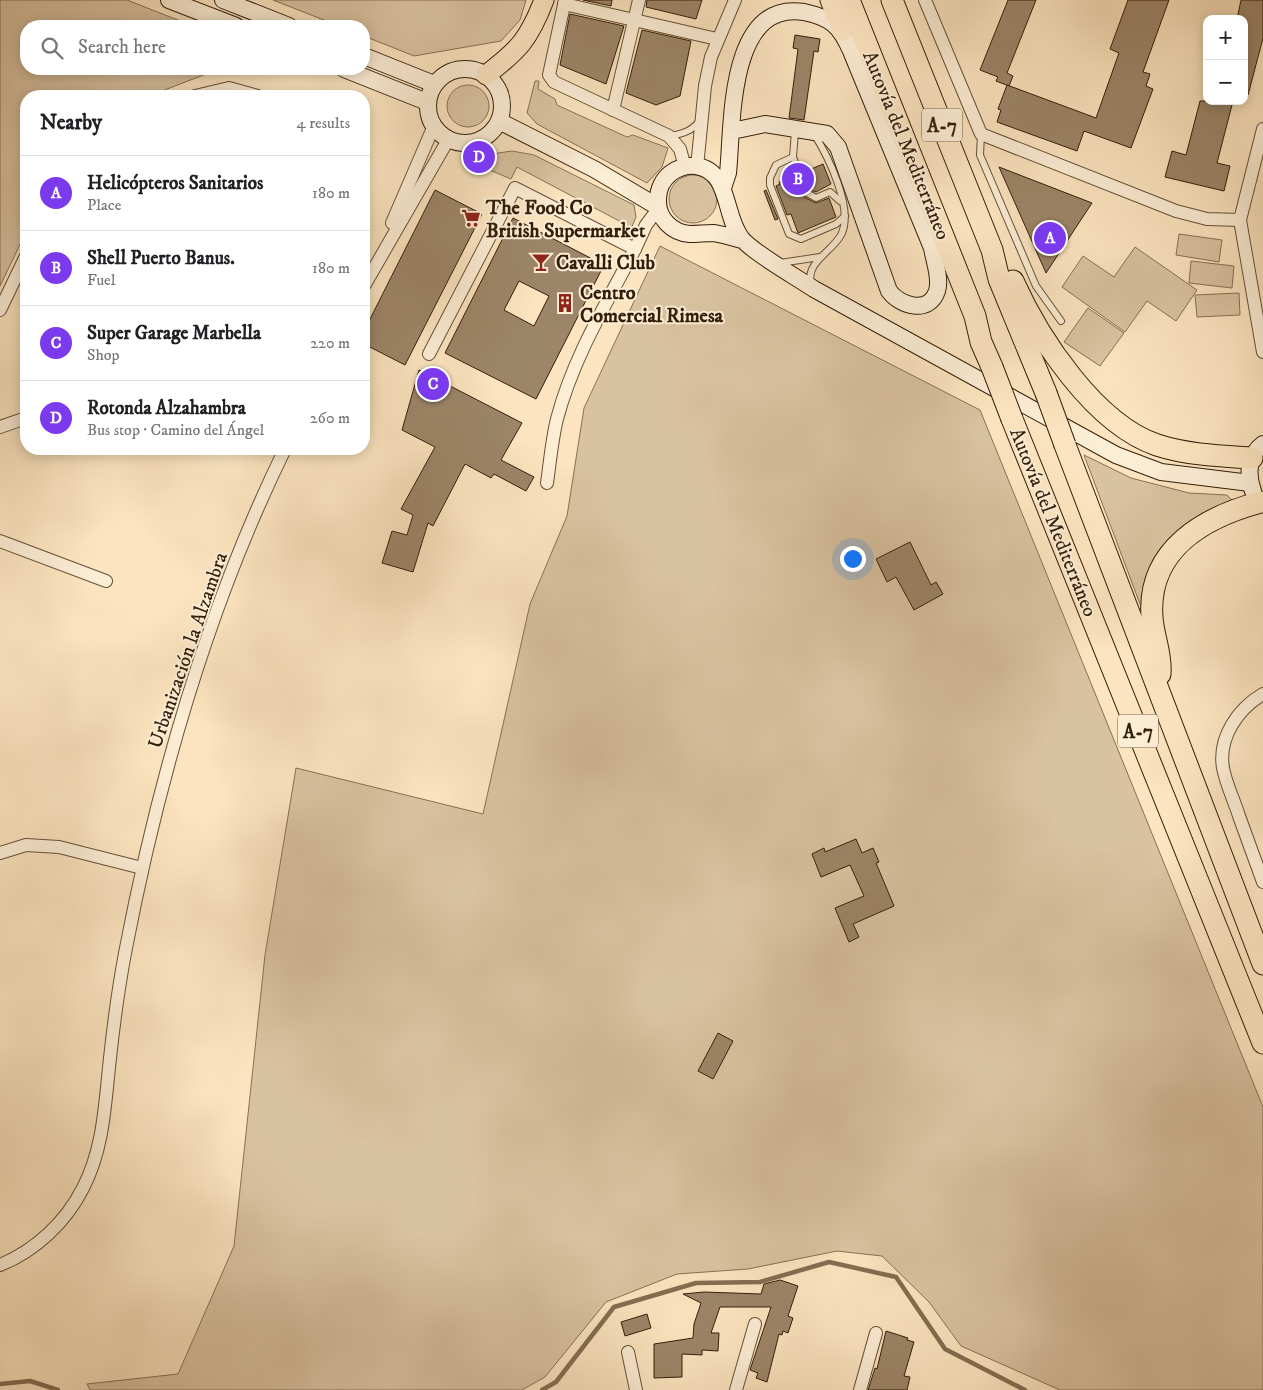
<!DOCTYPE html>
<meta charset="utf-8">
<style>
body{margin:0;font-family:"IM FELL DW Pica",serif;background:#f2f2f2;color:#202124}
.controls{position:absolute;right:15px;top:15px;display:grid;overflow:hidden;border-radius:10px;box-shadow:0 2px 12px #0003}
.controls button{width:45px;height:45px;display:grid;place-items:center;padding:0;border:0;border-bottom:1px solid #e0e0e0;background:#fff;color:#202124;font:25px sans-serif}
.you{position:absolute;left:852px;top:558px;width:18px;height:18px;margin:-12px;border:4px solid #fff;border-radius:50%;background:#1a73e8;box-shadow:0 0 0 8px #1a73e833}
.badge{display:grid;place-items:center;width:32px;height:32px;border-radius:50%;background:#7c3aed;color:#fff;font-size:16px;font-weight:700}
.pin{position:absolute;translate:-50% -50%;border:2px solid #fff;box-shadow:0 1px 5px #0006}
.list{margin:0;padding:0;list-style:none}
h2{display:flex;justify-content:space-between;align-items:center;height:65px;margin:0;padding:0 20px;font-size:21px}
h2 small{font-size:16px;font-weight:400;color:#757577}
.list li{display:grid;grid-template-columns:32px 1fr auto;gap:15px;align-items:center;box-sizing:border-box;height:75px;padding:0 20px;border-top:1px solid #e0e0e0}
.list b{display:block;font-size:19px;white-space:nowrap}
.list p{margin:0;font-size:16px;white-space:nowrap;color:#757577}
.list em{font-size:16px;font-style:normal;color:#757577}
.icon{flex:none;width:28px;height:28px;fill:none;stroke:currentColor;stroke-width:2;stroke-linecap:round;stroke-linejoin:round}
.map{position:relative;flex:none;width:1263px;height:1390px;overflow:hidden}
.search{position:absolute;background:#fff;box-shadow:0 2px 12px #0003;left:20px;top:20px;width:350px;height:55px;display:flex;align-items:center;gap:12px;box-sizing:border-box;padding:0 18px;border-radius:20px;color:#757577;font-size:19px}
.panel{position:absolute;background:#fff;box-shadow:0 2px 12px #0003;left:20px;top:90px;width:350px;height:365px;border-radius:20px}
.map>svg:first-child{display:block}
.green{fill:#d9c2a0;stroke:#877054}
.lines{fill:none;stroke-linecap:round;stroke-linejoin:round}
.stream{stroke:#846d51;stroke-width:4.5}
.building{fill:#9c8568;stroke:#351e09;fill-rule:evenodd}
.lane-casing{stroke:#665036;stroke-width:8}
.street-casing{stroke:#665036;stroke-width:14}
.secondary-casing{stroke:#351e09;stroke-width:18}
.primary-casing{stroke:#351e09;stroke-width:21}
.highway-casing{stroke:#351e09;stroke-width:23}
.lane{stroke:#fcedd5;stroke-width:6}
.street{stroke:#fcedd5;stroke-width:12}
.secondary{stroke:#fcedd5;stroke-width:16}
.primary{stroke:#fbe4bf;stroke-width:19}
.highway{stroke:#fbe4bf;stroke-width:21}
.highway-bridge-casing{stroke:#351e09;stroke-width:23;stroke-linecap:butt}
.highway-bridge{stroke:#fbe4bf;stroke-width:21}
.labels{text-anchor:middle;stroke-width:4;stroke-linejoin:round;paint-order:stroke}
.shield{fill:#fcedd5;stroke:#715c46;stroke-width:1}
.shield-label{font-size:19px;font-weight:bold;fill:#351e09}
.street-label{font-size:20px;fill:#351e09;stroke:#fcedd5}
.poi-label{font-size:20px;font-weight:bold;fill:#351e09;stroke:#fcedd5;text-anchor:start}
</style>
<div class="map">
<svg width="1263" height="1390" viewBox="0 0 1263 1390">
<rect width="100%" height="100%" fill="#fbe4bf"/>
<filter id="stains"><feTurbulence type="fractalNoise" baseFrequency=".004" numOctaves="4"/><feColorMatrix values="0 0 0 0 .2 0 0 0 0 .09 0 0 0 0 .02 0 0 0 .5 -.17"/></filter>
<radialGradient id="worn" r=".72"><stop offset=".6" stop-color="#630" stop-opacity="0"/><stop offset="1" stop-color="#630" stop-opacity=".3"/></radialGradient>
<!-- green -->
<g class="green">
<polygon points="0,0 127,0 193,26 26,26 26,69 219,69 149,96 26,96 26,232 0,286"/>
<polygon points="273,0 526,0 520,20 501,41 414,56 364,36 364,26 339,26"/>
<polygon points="535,81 539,81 538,89 555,99 557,105 627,137 633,135 668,148 662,167 647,183 537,124 527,113"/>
<circle cx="468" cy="106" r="21"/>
<polygon points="512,151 534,155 634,205 636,217 629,234 620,229 623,223 517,167 511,179 473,163 498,153"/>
<circle cx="693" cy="199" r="24"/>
<polygon points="1179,234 1222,240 1219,262 1176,255"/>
<polygon points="660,246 980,410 1263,1107 1263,1390 1060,1390 961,1346 929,1302 882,1256 837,1251 748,1269 677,1274 606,1302 545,1377 522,1390 90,1390 87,1384 178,1374 234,1246 265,955 296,768 483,814 530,604 567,516 584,408"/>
<polygon points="1135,247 1197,290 1176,321 1147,301 1125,332 1062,287 1083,256 1114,277"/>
<polygon points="1191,261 1234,266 1232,288 1189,283"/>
<polygon points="1239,293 1240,315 1197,317 1195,295"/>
<polygon points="1088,308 1124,333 1100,366 1064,342"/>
<polygon points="1084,455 1131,478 1189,493 1227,495 1233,501 1195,523 1143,612"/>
</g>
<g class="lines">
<!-- stream -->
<g class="stream">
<polyline points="0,1384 30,1381 58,1390"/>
<polyline points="542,1390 556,1382 614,1307 696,1283 760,1282 829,1262 896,1277 945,1349 1025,1390"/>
</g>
</g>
<!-- building -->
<g class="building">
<polygon points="583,0 612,0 611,6"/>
<polygon points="647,0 702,0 696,19 646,7"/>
<polygon points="1008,0 1036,0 1007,73 1013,76 1009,86 996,81 998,77 980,70"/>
<polygon points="1128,0 1169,0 1143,72 1150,74 1146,86 1153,89 1131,148 1084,131 1077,151 997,122 1001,110 998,109 1007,85 1096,118 1119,53 1110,49"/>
<polygon points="1241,0 1263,0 1263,38 1248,95 1244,94 1244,19 1237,19"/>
<polygon points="570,14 624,26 606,84 560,65"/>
<polygon points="642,30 691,41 680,96 656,105 626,93"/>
<polygon points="795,35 820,39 818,52 814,51 804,120 789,118 798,49 793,48"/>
<polygon points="1200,101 1233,101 1217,163 1230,166 1224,191 1165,177 1172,151 1186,155"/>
<polygon points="823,164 831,184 816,192 811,190 804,172"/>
<polygon points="999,167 1092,203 1046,273"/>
<polygon points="795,176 804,197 816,203 829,198 836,217 798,233 791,214 787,215 776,186 780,184 779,182"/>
<polygon points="435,190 482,214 405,365 364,344 364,331"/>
<polygon points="766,190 778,219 775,220 764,191"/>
<path d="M513,218L604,265L536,399L445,353ZM519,281L549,296L534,326L504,310Z"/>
<polygon points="419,370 522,423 501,460 534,477 526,491 494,474 491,478 465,464 433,526 428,523 413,572 382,563 392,531 407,535 413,515 401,509 435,447 402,430"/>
<polygon points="910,542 931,585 936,582 943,594 914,610 896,577 887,582 876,559"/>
<polygon points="856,839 862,853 873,848 879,862 876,863 894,906 853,924 859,937 849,942 835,908 864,896 850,865 821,877 812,854 824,848 825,852"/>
<polygon points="718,1033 733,1041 713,1079 698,1071"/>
<polygon points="780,1280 798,1286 788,1316 793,1318 788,1333 783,1331 782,1335 779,1334 767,1382 756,1378 758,1373 750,1370 771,1307 720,1307 711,1333 719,1333 718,1351 702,1350 702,1355 682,1354 682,1377 654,1378 654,1344 693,1338 694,1324 701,1303 683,1294 704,1292 761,1294 764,1284"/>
<polygon points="647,1314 651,1328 625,1336 621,1322"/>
<polygon points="886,1331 908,1338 907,1340 914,1342 904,1376 910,1377 907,1390 868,1390 875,1368 877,1369"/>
</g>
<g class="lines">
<!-- lane casing -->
<g class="lane-casing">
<g id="lane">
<polyline points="795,131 793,157 807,193 816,198 830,192 840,201"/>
<polyline points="981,134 980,155 1036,286 1061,321"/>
<path d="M669,136C682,134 693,131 700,120"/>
<polyline points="793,157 776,165 770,178 770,185 789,234 801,239 836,224 845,216"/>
<polyline points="780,263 820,257"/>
<path d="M811,283C805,262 835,250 842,233C853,207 828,156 814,134"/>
</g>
</g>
<!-- street casing -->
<g class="street-casing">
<g id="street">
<polyline points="565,0 549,75 554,82 669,136 680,149 685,167"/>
<polyline points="925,0 981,134 1176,211 1207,219 1240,220"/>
<polyline points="564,4 717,39"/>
<polyline points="195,96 229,88 258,96"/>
<polyline points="613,110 639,0"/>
<polyline points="1263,129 1240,220 1263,352"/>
<polyline points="697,167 705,86 711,57 735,0"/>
<polyline points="392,223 433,128"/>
<polyline points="635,249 646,225 658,209"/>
<polyline points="364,286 448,140"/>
<polyline points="0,310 26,256"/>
<path d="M429,354L515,188L635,249C606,304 573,358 557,419C552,439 550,462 547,483"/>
<polyline points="0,427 26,418"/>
<polyline points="0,541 106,581"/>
<path d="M1263,694C1238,709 1218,737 1223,768C1226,784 1234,800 1239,816C1247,838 1255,860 1263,882"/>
<polyline points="0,853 26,845 59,847 142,868"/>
<path d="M0,1265C35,1251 66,1222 83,1188C104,1148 105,1102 110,1058C114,1021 119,984 126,948C159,777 208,606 285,449"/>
<polyline points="628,1352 636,1390"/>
<polyline points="736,1390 755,1324"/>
<polyline points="860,1390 876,1333"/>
</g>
</g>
<!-- secondary casing -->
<g class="secondary-casing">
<g id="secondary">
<polyline points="169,0 236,26"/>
<polyline points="223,0 289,26"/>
<polyline points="364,56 434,84"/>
<circle cx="465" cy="106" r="37"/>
<polyline points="344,69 427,102"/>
<polyline points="499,121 594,169 658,207"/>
<path d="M723,188L728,173C733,126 727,0 804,12C832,18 840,26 851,51L932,248C934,261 941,278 937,291C929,315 900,306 889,291L838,147L827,134L765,124L732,131"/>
<path d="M743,240C733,238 723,234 713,233C705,233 698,234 690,234C672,233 657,218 658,199C658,189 663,179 671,173C678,168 687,165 696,166C731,171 723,216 742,239C754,253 796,277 814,289L1116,455L1161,472L1250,483"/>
<path d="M1253,491C1247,475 1248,455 1263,444"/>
</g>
</g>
<!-- primary casing -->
<g class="primary-casing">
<g id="primary">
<polyline points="830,0 842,31"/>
<path d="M486,75C519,50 529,39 544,0"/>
</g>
</g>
<!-- highway casing -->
<g class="highway-casing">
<g id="highway">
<polyline points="849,0 975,316 981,342 992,367"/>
<polyline points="892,0 992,250 999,279 1046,393"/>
<path d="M1013,281C1039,339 1095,424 1157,445C1188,455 1220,456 1252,458"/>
<polyline points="1012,419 1263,1043"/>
<polyline points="1065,445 1263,964"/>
<path d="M1160,674C1162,654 1153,636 1152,617C1147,549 1205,517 1261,502"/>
</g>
</g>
<!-- lane -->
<use href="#lane" class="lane"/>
<!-- street -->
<use href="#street" class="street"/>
<!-- secondary -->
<use href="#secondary" class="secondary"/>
<!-- primary -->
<use href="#primary" class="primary"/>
<!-- highway -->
<use href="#highway" class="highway"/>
<!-- highway-bridge casing -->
<g class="highway-bridge-casing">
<g id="highway-bridge">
<polyline points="992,367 1012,419"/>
<polyline points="1046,393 1065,445"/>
</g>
</g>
<!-- highway-bridge -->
<use href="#highway-bridge" class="highway-bridge"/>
</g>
<!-- icons -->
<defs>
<g id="supermarket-bare" transform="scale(1.5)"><path d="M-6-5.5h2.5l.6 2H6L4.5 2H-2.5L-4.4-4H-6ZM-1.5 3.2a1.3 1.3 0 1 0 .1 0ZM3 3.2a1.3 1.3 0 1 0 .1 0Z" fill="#8f2418" stroke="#fcedd5" stroke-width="2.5" paint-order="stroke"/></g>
<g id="bar-bare" transform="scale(1.5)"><path d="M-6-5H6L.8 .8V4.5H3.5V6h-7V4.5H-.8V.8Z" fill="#8f2418" stroke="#fcedd5" stroke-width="2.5" paint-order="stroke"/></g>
<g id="building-bare" transform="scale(1.5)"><path d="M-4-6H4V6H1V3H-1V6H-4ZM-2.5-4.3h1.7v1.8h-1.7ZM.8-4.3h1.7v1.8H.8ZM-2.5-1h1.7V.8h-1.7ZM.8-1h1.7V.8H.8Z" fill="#8f2418" stroke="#fcedd5" stroke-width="2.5" paint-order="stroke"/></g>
</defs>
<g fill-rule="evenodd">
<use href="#supermarket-bare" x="471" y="218"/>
<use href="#bar-bare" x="541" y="262"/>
<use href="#building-bare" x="565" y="303"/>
</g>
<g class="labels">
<!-- shield labels -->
<g class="shield">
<rect x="922" y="108.5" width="40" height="33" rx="4"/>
<rect x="1118" y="714.5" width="40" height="33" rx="4"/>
</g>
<g class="shield-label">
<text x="942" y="132">A-7</text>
<text x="1138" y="738">A-7</text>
</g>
<!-- street labels -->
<g class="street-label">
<text transform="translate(907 145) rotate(68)" y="7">Autovía del Mediterráneo</text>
<text transform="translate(1054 522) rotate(68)" y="7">Autovía del Mediterráneo</text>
<text transform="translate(187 650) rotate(-71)" y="7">Urbanización la Alzambra</text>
</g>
<!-- poi labels -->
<g class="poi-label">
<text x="486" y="214">The Food Co<tspan x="486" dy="23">British Supermarket</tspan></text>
<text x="556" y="269">Cavalli Club</text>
<text x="580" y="299">Centro<tspan x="580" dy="23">Comercial Rimesa</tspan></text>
</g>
</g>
<rect width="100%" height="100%" filter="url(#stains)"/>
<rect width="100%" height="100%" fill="url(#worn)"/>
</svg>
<div class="controls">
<button>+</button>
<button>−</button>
</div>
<div class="you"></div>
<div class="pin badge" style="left:1050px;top:238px">A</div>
<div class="pin badge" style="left:798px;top:179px">B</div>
<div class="pin badge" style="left:433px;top:384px">C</div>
<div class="pin badge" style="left:479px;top:157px">D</div>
<div class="search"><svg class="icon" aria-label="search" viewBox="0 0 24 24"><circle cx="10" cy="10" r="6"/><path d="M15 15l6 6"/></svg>Search here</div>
<section class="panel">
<h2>Nearby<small>4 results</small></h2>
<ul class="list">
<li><span class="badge">A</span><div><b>Helicópteros Sanitarios</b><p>Place</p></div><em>180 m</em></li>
<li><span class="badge">B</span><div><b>Shell Puerto Banus.</b><p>Fuel</p></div><em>180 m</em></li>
<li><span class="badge">C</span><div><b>Super Garage Marbella</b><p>Shop</p></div><em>220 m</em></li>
<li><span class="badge">D</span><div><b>Rotonda Alzahambra</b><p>Bus stop · Camino del Ángel</p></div><em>260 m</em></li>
</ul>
</section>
</div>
